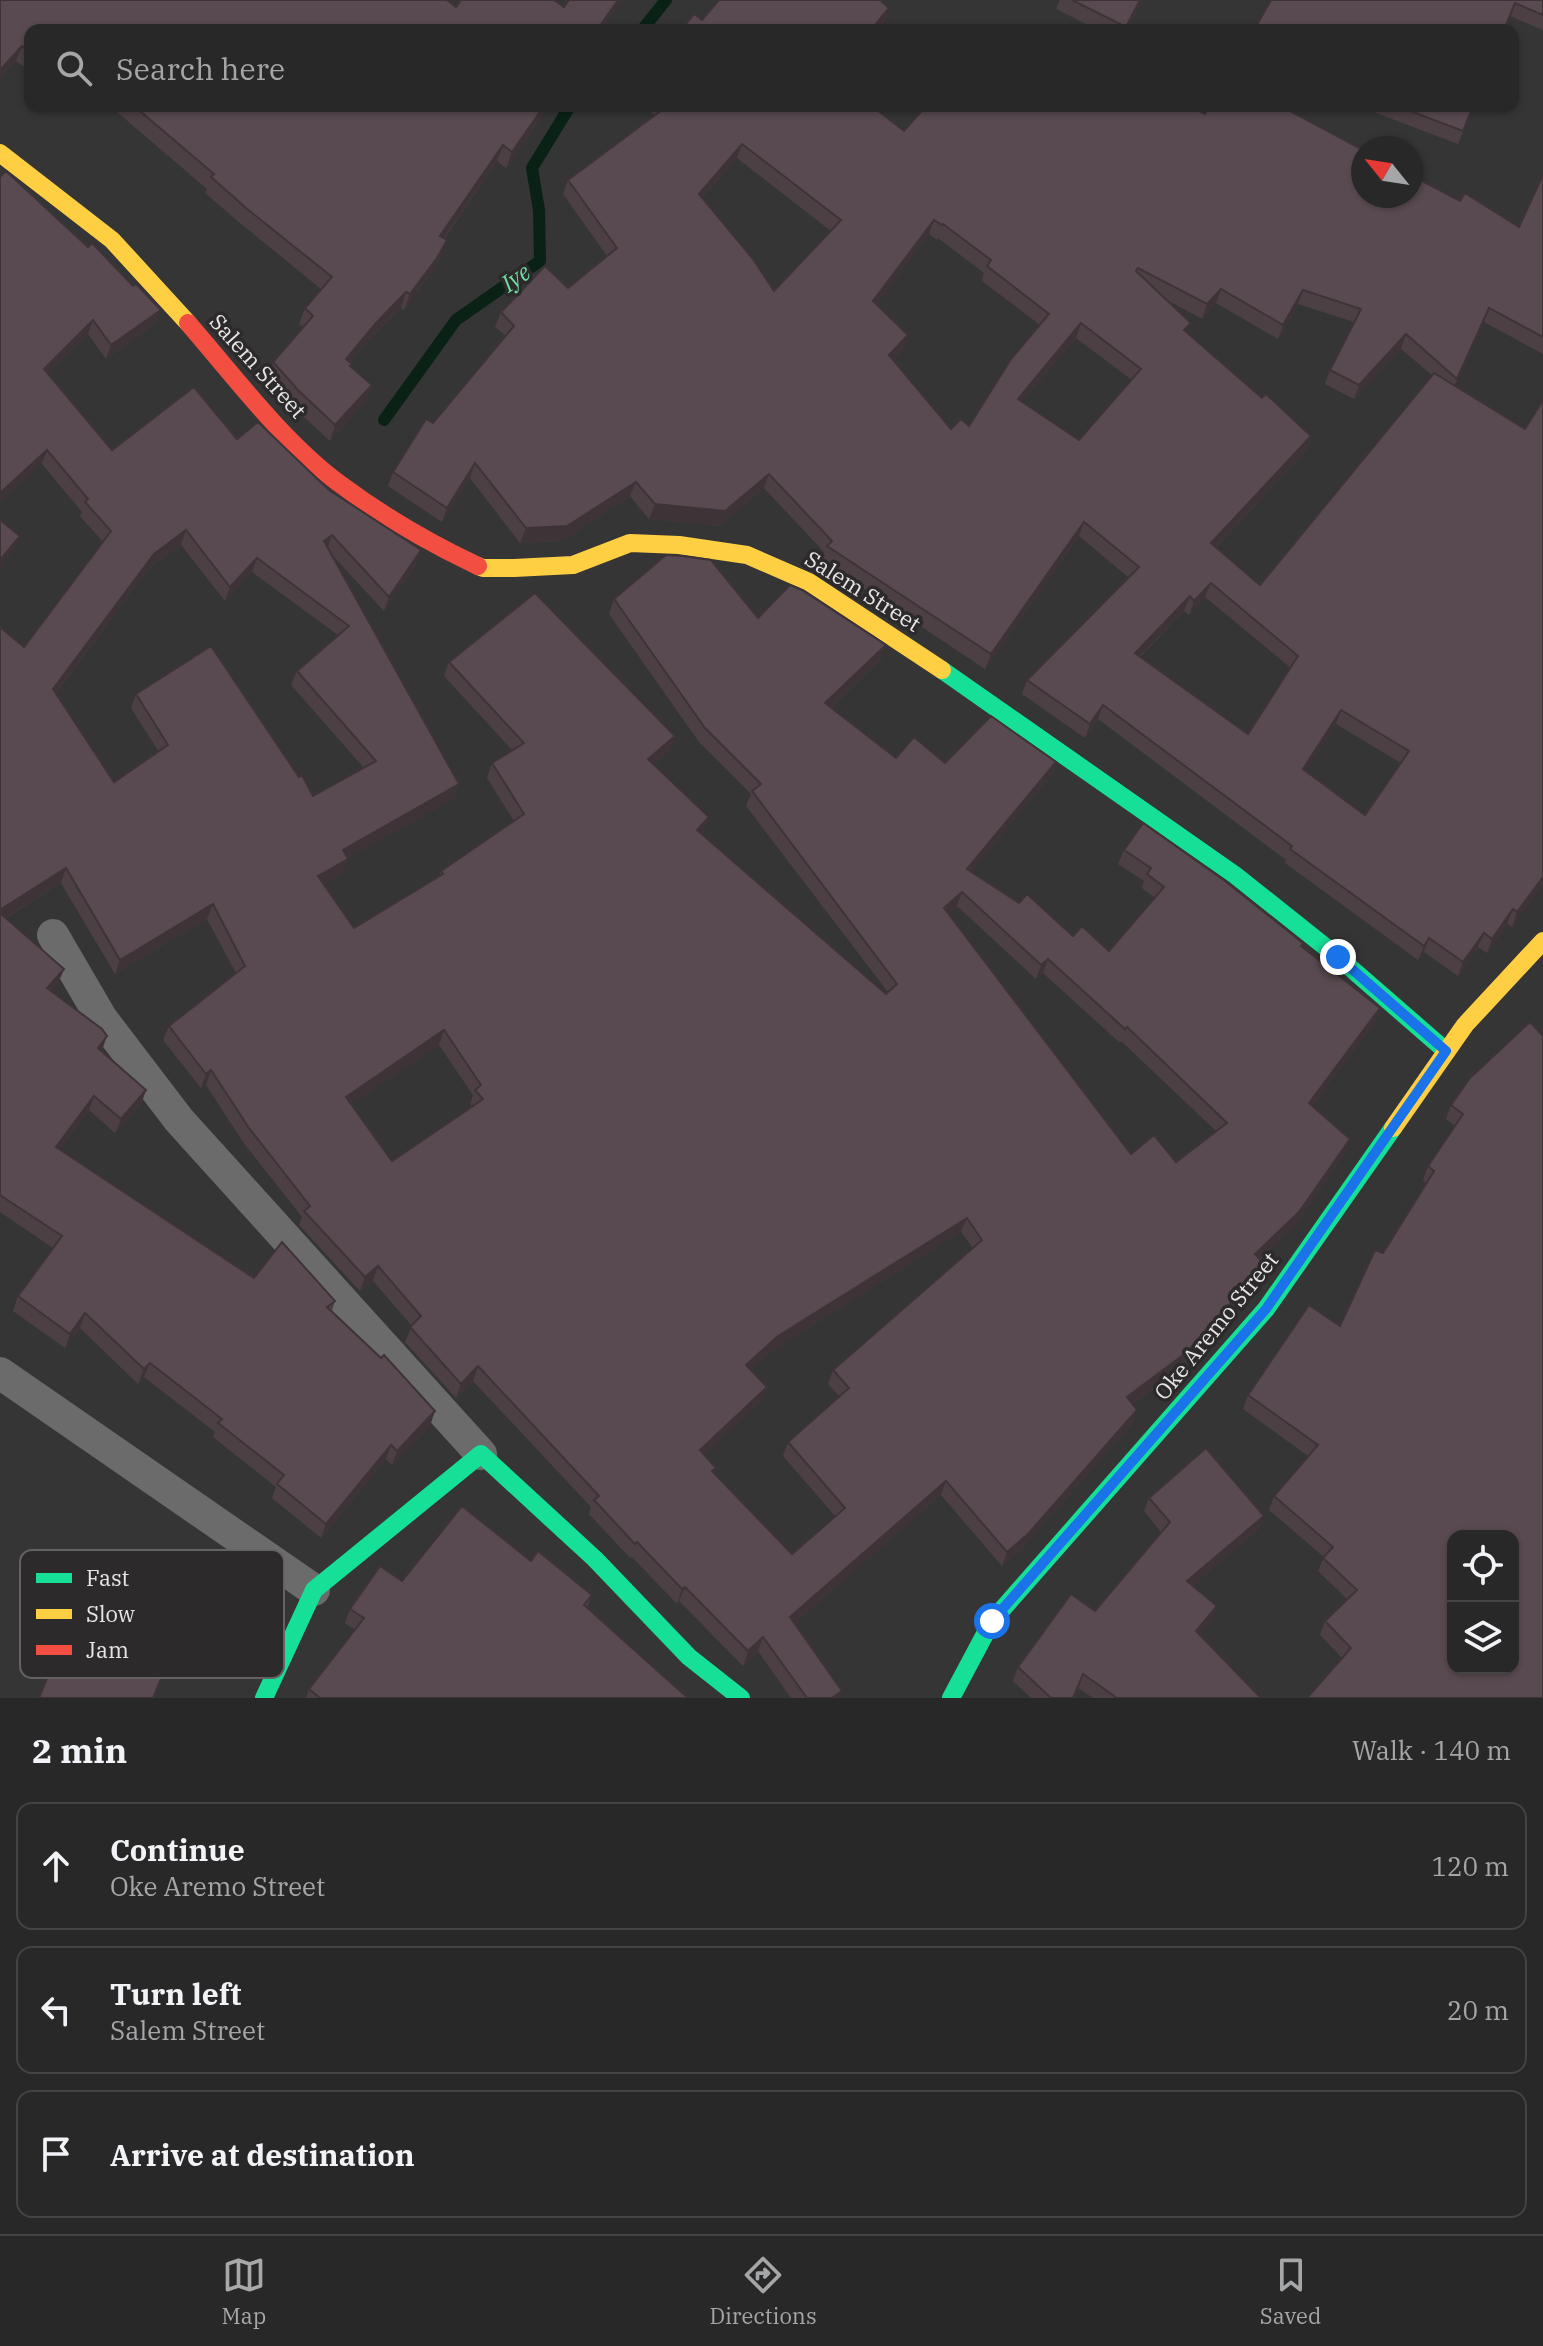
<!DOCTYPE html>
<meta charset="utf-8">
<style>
body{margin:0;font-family:"IBM Plex Serif",serif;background:#303030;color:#f1f3f6}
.controls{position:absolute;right:24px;bottom:24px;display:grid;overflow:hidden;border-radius:16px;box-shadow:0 2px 6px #0004}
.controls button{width:72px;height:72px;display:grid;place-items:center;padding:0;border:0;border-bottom:2px solid #444445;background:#282828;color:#f1f3f6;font:40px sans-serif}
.compass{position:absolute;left:1351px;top:136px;width:72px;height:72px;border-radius:50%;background:#282828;box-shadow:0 2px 6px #0004;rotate:300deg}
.stop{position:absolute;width:24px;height:24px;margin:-18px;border:6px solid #1a73e8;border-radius:50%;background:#fff}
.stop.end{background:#1a73e8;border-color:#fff;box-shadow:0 2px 8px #0008}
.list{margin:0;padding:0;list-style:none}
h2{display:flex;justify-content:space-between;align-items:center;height:104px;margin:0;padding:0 32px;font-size:34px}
h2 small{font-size:26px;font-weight:400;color:#a5a6a8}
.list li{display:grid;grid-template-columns:52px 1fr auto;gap:24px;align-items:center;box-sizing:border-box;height:128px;margin:0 16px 16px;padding:0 16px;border:2px solid #444445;border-radius:16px}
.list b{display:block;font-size:30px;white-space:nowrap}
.list p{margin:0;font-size:26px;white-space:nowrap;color:#a5a6a8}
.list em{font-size:26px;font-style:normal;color:#a5a6a8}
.icon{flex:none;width:44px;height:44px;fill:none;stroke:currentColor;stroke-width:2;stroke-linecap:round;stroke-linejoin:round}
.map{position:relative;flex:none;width:1543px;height:1698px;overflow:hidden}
.search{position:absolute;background:#282828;box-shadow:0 2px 6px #0004;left:24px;right:24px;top:24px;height:88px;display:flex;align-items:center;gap:20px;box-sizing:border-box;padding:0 28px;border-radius:16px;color:#a5a6a8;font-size:30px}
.sheet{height:536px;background:#282828}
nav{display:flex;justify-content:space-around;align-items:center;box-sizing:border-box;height:112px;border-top:2px solid #444445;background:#282828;font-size:22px;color:#a5a6a8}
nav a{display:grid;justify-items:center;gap:4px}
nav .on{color:#a9a7a8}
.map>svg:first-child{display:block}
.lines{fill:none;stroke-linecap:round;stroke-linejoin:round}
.stream{stroke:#0a2216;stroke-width:12}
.street{stroke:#6c6b6b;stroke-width:32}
.fast{stroke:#16e098;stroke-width:18}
.slow{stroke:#ffcf43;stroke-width:18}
.jam{stroke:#f24e42;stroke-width:18}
.wall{fill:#4c4045;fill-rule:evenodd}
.shaded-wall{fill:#3e3438}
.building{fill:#584a50;stroke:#3e3438;stroke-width:2;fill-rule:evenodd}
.route{stroke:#1a73e8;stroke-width:10}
.labels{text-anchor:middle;stroke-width:7;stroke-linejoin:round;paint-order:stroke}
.street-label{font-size:22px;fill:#e7e5e6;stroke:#2d2a2b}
.water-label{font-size:24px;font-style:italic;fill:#6ddea0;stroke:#2d2a2b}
.key{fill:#2d2a2b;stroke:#656263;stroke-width:2}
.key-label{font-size:22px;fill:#e7e5e6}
</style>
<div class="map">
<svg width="1543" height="1698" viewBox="0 0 1543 1698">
<rect width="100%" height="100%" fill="#363535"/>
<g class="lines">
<!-- stream -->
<g class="stream">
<polyline points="642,30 666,0"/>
<polyline points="384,420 456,320 540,261 539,210 532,168 570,106"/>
</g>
<!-- street -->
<g class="street">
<polyline points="53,935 102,1019 179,1120 481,1454"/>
<polyline points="0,1373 314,1590"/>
</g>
<!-- fast -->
<g class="fast">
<polyline points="942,670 1235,875 1338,957 1446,1051"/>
<polyline points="264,1698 314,1590 481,1454 595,1559 689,1657 741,1698"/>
<polyline points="951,1698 992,1621 1266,1309 1393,1128"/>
</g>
<!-- slow -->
<g class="slow">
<polyline points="0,153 112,240 188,323"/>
<polyline points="478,566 483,568 514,568 573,565 630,543 679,545 747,555 809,582 942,670"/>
<polyline points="1393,1128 1465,1025 1543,941"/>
</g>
<!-- jam -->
<path class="jam" d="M188,323C234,376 284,443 340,484C383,516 429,543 478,566"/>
</g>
<!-- wall -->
<g class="wall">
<polygon points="0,0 456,7 564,7 602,30 30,30 30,71 16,61"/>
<polygon points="1060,0 1142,0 1127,30 1098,30 1056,9"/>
<polygon points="1271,0 1543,0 1543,30 1510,16"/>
<polygon points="110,106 549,106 506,168 497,161 444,239 441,256 431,273 404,310 401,308 370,339 350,363 352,364 351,366 372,385 366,401 330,441 292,406 268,377 273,362 303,327 299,324 305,308 321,289 240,223 205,193 207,189"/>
<path d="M644,106H872L904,131L1205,114L1460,201L1519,227L1543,175V354L1484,322L1455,386L1525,429L1543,400V884L1512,927L1507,924L1487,953L1478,947L1458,976L1424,952L1418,960L1285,863L1286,860L1098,719L1085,738L1022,694L1027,680L1128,577L1079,536L985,669L821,560L824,552L764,488L720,526L649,519L630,496L562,541L520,543L470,478L442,522L388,486L393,472L506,336L495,327L501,312L568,288L607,256L563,194L568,180L654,115ZM737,158L831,231L774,291L702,198ZM929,234L937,240L938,238L984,273L982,281L1040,325L969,426L951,429L893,360L903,349L908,335L876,304ZM1167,300L1202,319L1216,303L1278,339L1298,304L1354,322L1330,370L1325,384L1354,399L1401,349L1432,375L1260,585L1216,547L1306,451L1311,436L1262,398L1187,333ZM1076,338L1132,380L1079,440L1022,402ZM1205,597L1291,668L1248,734L1140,657L1184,611L1189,615ZM1336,724L1401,763L1365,815L1305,771Z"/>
<polygon points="1358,106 1474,106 1458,144"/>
<path d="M0,177L155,324L106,359L88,334L48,374L112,450L237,439L329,490L416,564L384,611L331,554L454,799L347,858L343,873L324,884L354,928L439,876L441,871L514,821L487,778L492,763L512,750L444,676L449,662L670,750L654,764L704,831L702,834L886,994L888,992L746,806L751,794L699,742L609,614L614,599L758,618L886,645L881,659L831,708L896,758L945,763L1056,762L1051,776L971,871L1073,936L1109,951L1155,898L1142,888L1144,881L1118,864L1124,850L1302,947L1380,1008L1375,1022L1312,1106L1350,1139L1345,1153L1294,1226L1260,1259L1258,1277L1246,1294L1182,1366L1132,1404V1424L1022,1548L1002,1566L941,1495L794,1623L839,1698H791L758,1651L743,1666L679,1601L677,1604L632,1557L630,1558L589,1514L591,1507L473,1381L456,1398L405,1342L412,1326L373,1281L360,1291L299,1225L302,1217L243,1142L206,1085L201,1088L163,1040L169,1026L236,973L207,919L115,974L61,883L6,918L64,969L58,983L51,991L101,1051L146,1090L141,1104L115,1133L89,1110L60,1149L254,1278L335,1301L332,1311L430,1426L392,1465L386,1459L321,1538L272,1498L276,1487L213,1437L215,1432L144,1377L138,1384L80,1328L65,1348L13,1311L18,1296L53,1248L0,1212V627L24,647L103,542L80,516L82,512L42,464ZM181,545L225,601L252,572L338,635L297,671L291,685L364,768L313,796L136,694L131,708L159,752L114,782L56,693L149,568ZM957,906L1036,979L1043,973L1120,1043L1121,1041L1216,1131L1176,1162L1131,1154L948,914ZM439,1045L473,1095L470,1104L472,1106L392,1161L351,1104ZM961,1232L973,1248L833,1370L828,1384L840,1397L788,1442L783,1456L835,1516L792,1554L714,1473L704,1455L761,1401L767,1387L751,1370L773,1350Z"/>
<polygon points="1543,1036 1543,1698 1342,1658 1320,1635 1325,1621 1347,1599 1318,1571 1324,1557 1269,1510 1274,1496 1308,1456 1243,1409 1248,1395 1340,1326 1426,1183 1423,1180 1428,1166 1455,1126 1446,1119 1451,1105"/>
<polygon points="1149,1498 1259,1529 1192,1586 1212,1620 1199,1635 1261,1698 1093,1698 1078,1688 1074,1698 1031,1698 1013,1681 1018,1667 1095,1611 1161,1532 1144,1511"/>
<polygon points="531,1561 592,1595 587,1608 688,1698 306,1698 309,1689 355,1630 345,1623 350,1609 402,1581"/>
</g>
<!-- shaded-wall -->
<g class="shaded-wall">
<polygon points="618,0 623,0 602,30 597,30"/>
<polygon points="1140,0 1142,0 1127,30 1125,30"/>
<polygon points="889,8 884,23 878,30 871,30"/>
<polygon points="22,46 16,61 0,79 0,70"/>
<polygon points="544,106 549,106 506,168 512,152"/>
<polygon points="742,144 737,158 693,208 699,194"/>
<polygon points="503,145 497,161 434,252 440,236"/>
<polygon points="934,220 929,234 868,316 873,301"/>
<polygon points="447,240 441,256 431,273 404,310 410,294"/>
<polygon points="1221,289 1216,303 1202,319 1207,304"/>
<polygon points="1303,290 1298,304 1278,339 1283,325"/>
<polygon points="406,292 401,308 370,339 340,375 346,359 376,323"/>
<polygon points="1489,308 1484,322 1452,393 1457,379"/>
<polygon points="161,310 155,324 106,359 111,345"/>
<polygon points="93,320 88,334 39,384 44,369"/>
<polygon points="1081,323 1076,338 1013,414 1018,399"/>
<polygon points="1406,334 1401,349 1354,399 1359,385"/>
<polygon points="908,335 903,349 884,370 889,355"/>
<polygon points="372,385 366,401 330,441 335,425"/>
<polygon points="1311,436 1306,451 1206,557 1211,543"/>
<polygon points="47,450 42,464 0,502 0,493"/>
<polygon points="475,463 470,478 442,522 447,508"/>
<polygon points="769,474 764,488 720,526 649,519 655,504"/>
<polygon points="636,482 630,496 562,541 520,543 526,528"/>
<polygon points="1084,522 1079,536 985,669 991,654"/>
<polygon points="186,530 181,545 149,568 48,703 53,689 154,554"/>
<polygon points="332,535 327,549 324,541"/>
<polygon points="20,536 14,550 0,568 0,560"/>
<polygon points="421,550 416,564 384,611 389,597"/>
<polygon points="257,558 252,572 225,601 230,587"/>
<polygon points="1211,583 1205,597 1189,615 1194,601"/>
<polygon points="1190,596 1184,611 1129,667 1135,653"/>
<polygon points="886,645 881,659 820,718 825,703"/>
<polygon points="1103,705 1098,719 1085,738 1090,724"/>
<polygon points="1341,710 1336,724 1297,784 1303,769"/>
<polygon points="675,736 670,750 643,773 648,759"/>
<polygon points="1056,762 1051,776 962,883 967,869"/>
<polygon points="459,784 454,799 337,864 343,850"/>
<polygon points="709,817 704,831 692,844 697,830"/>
<polygon points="348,859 343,873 313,890 318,876"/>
<polygon points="66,868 61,883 0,921 0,910"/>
<polygon points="1543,877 1543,884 1512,927 1517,912"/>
<polygon points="962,892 957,906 939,923 944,908"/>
<polygon points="213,904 207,919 115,974 120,960"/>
<polygon points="1513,909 1507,924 1487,953 1492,939"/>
<polygon points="1484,933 1478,947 1458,976 1463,962"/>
<polygon points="1429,938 1424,952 1418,960 1424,946"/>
<polygon points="1048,959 1043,973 1036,979 1041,965"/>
<polygon points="64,969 58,983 42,1002 47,988"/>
<polygon points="1380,1008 1375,1022 1304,1117 1309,1103"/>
<polygon points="444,1030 439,1045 341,1111 346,1097"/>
<polygon points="107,1036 102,1050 93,1062 98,1048"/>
<polygon points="211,1070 206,1085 201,1088 206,1074"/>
<polygon points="146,1090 141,1104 115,1133 121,1119"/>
<polygon points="94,1096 89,1110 51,1161 56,1147"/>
<polygon points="1350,1139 1345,1153 1294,1226 1250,1268 1255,1254"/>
<polygon points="967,1218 961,1232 773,1350 741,1380 746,1365 778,1336"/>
<polygon points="1263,1263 1258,1277 1246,1294 1182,1366 1122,1411 1127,1397"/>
<polygon points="378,1266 373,1281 360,1291 365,1277"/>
<polygon points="85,1313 80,1328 65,1348 70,1334"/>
<polygon points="150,1363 144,1377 138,1384 144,1369"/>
<polygon points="478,1366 473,1381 456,1398 461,1384"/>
<polygon points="767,1387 761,1401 695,1464 700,1450"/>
<polygon points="1137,1410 1132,1424 1022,1548 1002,1566 1007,1552"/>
<polygon points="435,1411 430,1426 392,1465 397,1451"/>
<polygon points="391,1445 386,1459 321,1538 326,1524"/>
<polygon points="946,1481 941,1495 785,1632 790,1617"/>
<polygon points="1264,1516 1259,1529 1182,1595 1187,1581"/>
<polygon points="685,1587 679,1601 677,1604 682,1589"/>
<polygon points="1217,1606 1212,1620 1191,1645 1196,1631"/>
<polygon points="763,1637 758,1651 743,1666 748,1651"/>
<polygon points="842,1691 839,1698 832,1698"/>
</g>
<!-- building -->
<g class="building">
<polygon points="0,0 447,0 456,7 461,0 554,0 564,7 569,0 618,0 597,30 30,30 30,51 22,46 0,70"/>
<polygon points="719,0 880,0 889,8 871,30 681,30 694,14 702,20"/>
<polygon points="1072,0 1140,0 1126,27"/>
<polygon points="1271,0 1543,0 1543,15 1515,3 1504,30 1254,30"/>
<polygon points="134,106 544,106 512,152 503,145 440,236 447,240 437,258 410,294 406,292 376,323 346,359 352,364 350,366 372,385 335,425 298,390 273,362 313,316 305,308 332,277 246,208 211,177 214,174"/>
<path d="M665,106H872L904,131L926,106H1189L1205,114L1209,106H1281L1363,150V196H1411V175L1460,201L1465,193L1519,227L1543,175V337L1489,308L1457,379L1406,334L1359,385L1330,370L1361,309L1303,290L1283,325L1221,289L1207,304L1138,268L1136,271L1191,323L1184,330L1262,398L1266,394L1311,436L1211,543L1260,585L1434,373L1525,429L1543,400V877L1517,912L1513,909L1492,939L1484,933L1463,962L1429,938L1424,946L1290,849L1292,846L1103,705L1090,724L1027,680L1139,567L1084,522L991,654L827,546L832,541L769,474L725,511L655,504L636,482L567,526L526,528L475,463L447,508L393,472L426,419L433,423L514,326L501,312L545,266L568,288L617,248L568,180L666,107ZM742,144L841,220L774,291L753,259L699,194ZM934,220L942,225L943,224L991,260L987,266L1049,314L1011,359L969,426L961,419L951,429L889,355L908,335L873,301ZM1081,323L1141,369L1079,440L1018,399ZM1211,583L1298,656L1248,734L1135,653L1190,596L1194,601ZM1341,710L1409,751L1365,815L1303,769Z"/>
<polygon points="1397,106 1473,106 1463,131"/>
<path d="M6,171L88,247L92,243L133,286L136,284L161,310L111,345L93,320L44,369L112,450L194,387L237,439L258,422L329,490L421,550L389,597L332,535L324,541L459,784L343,850L348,859L318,876L354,928L443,874L441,871L524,814L492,763L524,743L449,662L535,593L675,736L648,759L709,817L697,830L886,994L897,984L752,791L761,784L705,728L614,599L666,555L682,556L711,560L758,618L790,585L802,590L886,645L825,703L896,758L914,737L945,763L991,716L1056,762L967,869L1019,903L1027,894L1073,936L1082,926L1109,951L1164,887L1147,874L1151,868L1124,850L1143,823L1225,881L1303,943L1301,946L1380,1008L1309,1103L1350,1139L1299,1212L1255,1254L1263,1263L1252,1279L1187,1352L1127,1397L1137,1410L1028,1534L1007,1552L946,1481L790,1617L842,1691L832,1698H807L763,1637L748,1651L685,1587L682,1589L637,1542L635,1544L594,1500L599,1496L478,1366L461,1384L410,1327L421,1316L378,1266L365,1277L304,1211L310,1206L249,1128L211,1070L206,1074L169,1026L245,966L213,904L120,960L66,868L0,910V627L24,647L111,531L85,502L88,499L47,450L0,493V177ZM186,530L230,587L257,558L349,626L297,671L376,761L313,796L302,775L299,777L211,646L136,694L168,745L114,782L53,689L154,554ZM962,892L1041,965L1048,959L1125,1029L1127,1027L1227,1123L1176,1162L1154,1135L1131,1154L944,908ZM444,1030L481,1085L475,1090L483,1099L392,1161L346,1097ZM967,1218L982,1240L833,1370L849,1388L788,1442L845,1508L792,1554L712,1471L716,1468L700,1450L767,1387L746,1365L778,1336Z"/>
<polygon points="0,520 20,536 0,560"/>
<polygon points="0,913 64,969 47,988 102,1029 107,1036 98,1048 146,1090 121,1119 94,1096 56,1147 254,1278 282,1242 335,1301 327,1307 381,1358 384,1355 435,1411 397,1451 391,1445 326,1524 277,1484 284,1475 218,1423 222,1419 150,1363 144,1369 85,1313 70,1334 18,1296 62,1236 0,1195"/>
<path d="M1530,1022L1543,1036V1698H1307L1351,1648L1325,1621L1357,1590L1323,1558L1333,1547L1274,1496L1318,1445L1248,1395L1309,1305L1340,1326L1375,1250L1383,1253L1434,1171L1428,1166L1463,1114L1451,1105L1470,1078ZM1453,1536H1513V1668H1453Z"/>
<polygon points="1206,1448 1264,1516 1187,1581 1217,1606 1196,1631 1261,1698 1117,1698 1083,1674 1073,1698 1051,1698 1018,1667 1071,1594 1095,1611 1170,1522 1149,1498"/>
<polygon points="462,1506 531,1561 538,1551 592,1595 584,1605 688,1698 320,1698 309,1689 364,1618 350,1609 380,1566 402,1581"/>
<polygon points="68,1627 166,1667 153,1698 39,1698"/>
</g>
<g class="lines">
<!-- route -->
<polyline class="route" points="992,1621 1266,1309 1446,1051 1338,957"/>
</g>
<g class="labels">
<!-- street labels -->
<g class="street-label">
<text transform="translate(258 366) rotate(48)" y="8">Salem Street</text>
<text transform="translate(863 591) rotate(32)" y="8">Salem Street</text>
<text transform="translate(1216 1326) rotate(-51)" y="8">Oke Aremo Street</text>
</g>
<!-- water labels -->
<g class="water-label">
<text transform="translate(516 278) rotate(-35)" y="8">Iye</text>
</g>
</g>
<!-- legend -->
<rect x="20" y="1550" width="264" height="128" rx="12" class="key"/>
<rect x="36" y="1573" width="36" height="10" fill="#16e098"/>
<rect x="36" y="1609" width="36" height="10" fill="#ffcf43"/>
<rect x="36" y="1645" width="36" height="10" fill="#f24e42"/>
<g class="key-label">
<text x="86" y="1586">Fast</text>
<text x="86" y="1622">Slow</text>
<text x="86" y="1658">Jam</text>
</g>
</svg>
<div class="controls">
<button><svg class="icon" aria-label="locate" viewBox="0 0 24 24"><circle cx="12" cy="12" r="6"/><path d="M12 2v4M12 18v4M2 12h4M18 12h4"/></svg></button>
<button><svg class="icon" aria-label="layers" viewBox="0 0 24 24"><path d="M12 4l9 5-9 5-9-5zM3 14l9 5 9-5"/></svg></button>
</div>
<svg class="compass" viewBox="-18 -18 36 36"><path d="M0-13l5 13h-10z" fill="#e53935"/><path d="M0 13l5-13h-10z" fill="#a5a6a8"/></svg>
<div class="stop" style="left:992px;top:1621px"></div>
<div class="stop end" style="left:1338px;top:957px"></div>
<div class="search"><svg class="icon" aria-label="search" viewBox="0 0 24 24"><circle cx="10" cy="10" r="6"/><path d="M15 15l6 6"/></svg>Search here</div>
</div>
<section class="sheet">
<h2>2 min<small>Walk · 140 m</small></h2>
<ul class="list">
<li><svg class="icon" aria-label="ahead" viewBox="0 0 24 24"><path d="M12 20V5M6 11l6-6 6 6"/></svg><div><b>Continue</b><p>Oke Aremo Street</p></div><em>120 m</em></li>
<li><svg class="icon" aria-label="left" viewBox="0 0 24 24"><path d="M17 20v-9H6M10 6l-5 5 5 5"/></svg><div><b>Turn left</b><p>Salem Street</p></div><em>20 m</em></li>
<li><svg class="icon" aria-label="arrive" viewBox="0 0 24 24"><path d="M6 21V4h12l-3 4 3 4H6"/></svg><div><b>Arrive at destination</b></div></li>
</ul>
</section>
<nav>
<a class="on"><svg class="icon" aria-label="map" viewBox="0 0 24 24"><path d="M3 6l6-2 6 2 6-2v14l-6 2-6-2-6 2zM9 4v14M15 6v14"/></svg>Map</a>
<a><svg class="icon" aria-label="directions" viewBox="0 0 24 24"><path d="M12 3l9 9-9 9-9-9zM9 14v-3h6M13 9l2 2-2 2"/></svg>Directions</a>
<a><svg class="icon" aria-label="saved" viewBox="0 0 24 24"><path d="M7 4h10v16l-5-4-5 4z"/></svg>Saved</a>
</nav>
